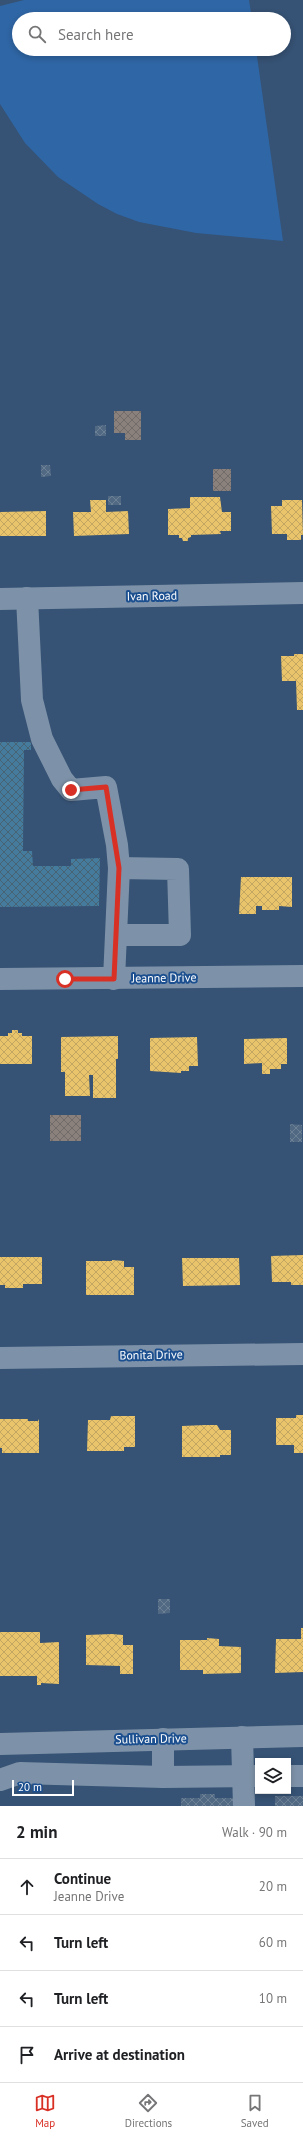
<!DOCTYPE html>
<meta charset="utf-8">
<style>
body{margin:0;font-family:"PT Sans",sans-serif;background:#f6f6f6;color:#202124}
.controls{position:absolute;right:12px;bottom:12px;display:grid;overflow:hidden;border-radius:0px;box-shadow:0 2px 6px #0003}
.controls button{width:36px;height:36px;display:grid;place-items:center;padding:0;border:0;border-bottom:1px solid #e0e0e0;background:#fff;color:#202124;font:20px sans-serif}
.scale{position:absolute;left:12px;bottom:10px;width:62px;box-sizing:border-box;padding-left:4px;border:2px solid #fff;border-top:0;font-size:11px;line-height:14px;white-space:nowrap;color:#fff;-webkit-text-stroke:3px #1b4f8f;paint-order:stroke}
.stop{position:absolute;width:12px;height:12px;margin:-9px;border:3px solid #d93025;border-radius:50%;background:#fff}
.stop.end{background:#d93025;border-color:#fff;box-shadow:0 1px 4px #0008}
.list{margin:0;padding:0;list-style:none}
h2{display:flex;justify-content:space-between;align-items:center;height:52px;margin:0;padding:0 16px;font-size:17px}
h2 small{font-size:13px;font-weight:400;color:#757577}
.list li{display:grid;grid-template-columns:26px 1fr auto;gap:12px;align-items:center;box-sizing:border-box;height:56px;padding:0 16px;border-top:1px solid #e0e0e0}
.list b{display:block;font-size:15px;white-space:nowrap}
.list p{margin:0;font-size:13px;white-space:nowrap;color:#757577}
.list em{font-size:13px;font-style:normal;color:#757577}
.icon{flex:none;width:22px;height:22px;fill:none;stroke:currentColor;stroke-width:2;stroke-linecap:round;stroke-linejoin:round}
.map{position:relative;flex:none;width:303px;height:1806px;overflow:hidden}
.search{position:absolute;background:#fff;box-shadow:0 2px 6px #0003;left:12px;right:12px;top:12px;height:44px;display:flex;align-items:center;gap:10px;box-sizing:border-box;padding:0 14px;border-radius:22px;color:#757577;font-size:15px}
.sheet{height:276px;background:#fff}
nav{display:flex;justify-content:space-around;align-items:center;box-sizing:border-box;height:56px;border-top:1px solid #e0e0e0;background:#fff;font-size:11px;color:#757577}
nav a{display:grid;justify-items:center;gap:2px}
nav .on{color:#d93025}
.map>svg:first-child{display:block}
.pitch{fill:#2f66a5}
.homes{fill:url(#homes-cross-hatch)}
.public{fill:url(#public-cross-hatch)}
.industry{fill:url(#industry-cross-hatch)}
.building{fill:url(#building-cross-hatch)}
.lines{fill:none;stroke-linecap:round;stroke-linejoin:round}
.minor{stroke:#7d92a8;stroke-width:22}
.route{stroke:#d93025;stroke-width:5}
.labels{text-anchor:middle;stroke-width:4;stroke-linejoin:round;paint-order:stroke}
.street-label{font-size:12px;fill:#fff;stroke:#1b4f8f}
</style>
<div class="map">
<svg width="303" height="1806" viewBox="0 0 303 1806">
<defs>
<pattern id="homes-cross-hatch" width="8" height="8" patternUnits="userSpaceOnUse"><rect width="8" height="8" fill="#e9c46a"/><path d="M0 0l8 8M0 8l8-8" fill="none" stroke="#c2a662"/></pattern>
<pattern id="public-cross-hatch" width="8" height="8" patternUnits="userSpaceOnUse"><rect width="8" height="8" fill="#457b9d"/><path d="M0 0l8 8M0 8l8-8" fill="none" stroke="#486474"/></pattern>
<pattern id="industry-cross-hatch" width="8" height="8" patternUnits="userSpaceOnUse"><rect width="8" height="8" fill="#8a817c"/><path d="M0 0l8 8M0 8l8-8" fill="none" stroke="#716c69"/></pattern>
<pattern id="building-cross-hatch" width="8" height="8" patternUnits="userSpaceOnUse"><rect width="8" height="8" fill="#526984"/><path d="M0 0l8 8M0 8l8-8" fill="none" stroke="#6c8096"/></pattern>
</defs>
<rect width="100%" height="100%" fill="#365274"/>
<!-- pitch -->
<polygon class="pitch" points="24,0 249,0 252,19 19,19 19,49 256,49 283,241 196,233 139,222 117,214 98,204 58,177 25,143 0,104 0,6"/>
<!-- homes -->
<g class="homes">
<polygon points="190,497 220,497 222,512 231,512 231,531 220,531 221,534 191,535 191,537 188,538 188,541 183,541 182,538 179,538 179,535 168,535 168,509 190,508"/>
<polygon points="90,500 106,500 106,512 128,511 129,534 74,536 73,512 91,512"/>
<polygon points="282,500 302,500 303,535 301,535 301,540 287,540 287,534 272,534 271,506 282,506"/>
<polygon points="46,511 46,536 0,536 0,512"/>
<polygon points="294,654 303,654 303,710 297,710 296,681 282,681 281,656 294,656"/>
<polygon points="241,877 292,877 292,907 279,906 279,910 262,910 262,906 256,906 256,914 239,914"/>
<polygon points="12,1030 18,1030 18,1033 22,1033 22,1036 32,1036 32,1064 0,1064 0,1036 8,1036 8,1033 12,1033"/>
<polygon points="118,1036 118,1059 116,1059 116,1098 93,1098 93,1075 89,1075 90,1096 65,1096 65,1072 61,1072 61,1037"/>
<polygon points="197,1037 198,1066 189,1066 189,1071 181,1071 181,1073 150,1071 150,1038"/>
<polygon points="287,1038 287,1064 281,1064 281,1069 270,1069 270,1074 262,1074 262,1063 244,1064 244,1039"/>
<polygon points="303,1255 303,1285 291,1285 291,1282 272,1282 271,1256"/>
<polygon points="0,1257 42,1257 42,1284 23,1284 23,1288 5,1288 5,1285 0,1285"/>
<polygon points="182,1258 239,1258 240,1285 183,1286"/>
<polygon points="112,1260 124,1261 124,1267 134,1267 134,1295 86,1295 86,1261 112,1261"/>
<polygon points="296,1415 303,1415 303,1453 294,1453 294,1445 276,1445 276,1418 296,1418"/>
<polygon points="111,1416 135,1416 135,1447 124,1447 124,1451 87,1451 88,1420 110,1420"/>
<polygon points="0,1419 28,1419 28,1421 38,1421 39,1419 39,1453 2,1453 2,1448 0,1448"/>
<polygon points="205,1425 217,1425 220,1430 231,1430 231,1455 220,1455 220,1457 182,1457 182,1426"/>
<polygon points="301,1628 303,1628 303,1672 275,1673 276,1639 301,1639"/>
<polygon points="0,1632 40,1632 40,1643 59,1642 59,1684 41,1683 41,1685 37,1685 37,1676 0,1676"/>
<polygon points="112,1634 123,1635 123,1645 133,1645 133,1674 120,1674 120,1666 86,1665 86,1635"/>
<polygon points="207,1638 219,1639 219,1646 241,1647 241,1673 203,1674 203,1670 180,1670 180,1640 207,1640"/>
</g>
<!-- public -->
<polygon class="public" points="0,742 31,742 31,750 24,750 23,851 32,851 33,866 71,866 71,859 100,858 99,906 0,907"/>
<!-- industry -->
<g class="industry">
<polygon points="114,411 141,411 141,440 125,440 125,433 114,433"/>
<rect x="213" y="469" width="18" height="22"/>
<rect x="50" y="1115" width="31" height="26"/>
</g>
<!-- building -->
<g class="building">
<polygon points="106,425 106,436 95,436 95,426"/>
<polygon points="41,465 50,465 51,476 41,477"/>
<rect x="108" y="496" width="13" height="9"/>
<polygon points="290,1124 302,1125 302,1142 290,1142"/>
<polygon points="158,1599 170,1599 170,1613 158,1614"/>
<polygon points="200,1794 215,1794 215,1798 234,1798 234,1806 181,1806 181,1798 200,1798"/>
<rect x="275" y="1796" width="28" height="10"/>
</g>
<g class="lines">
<!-- minor -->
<g class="minor">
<polyline points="27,598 32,700 42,739 62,779 71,790 106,787 117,845 119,868"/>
<polyline points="0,599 303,593"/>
<polyline points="0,979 303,976"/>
<polyline points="114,979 119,868 178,869 180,935 116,935"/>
<polyline points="0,1358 303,1354"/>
<polyline points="242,1737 244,1806"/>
<polyline points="0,1744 303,1736"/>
<polyline points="288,1776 303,1776"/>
<polyline points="163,1777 258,1776"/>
<polyline points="0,1780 20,1773 163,1777 163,1739"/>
</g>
</g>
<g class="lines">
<!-- route -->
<polyline class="route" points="65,979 114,979 119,868 106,787 71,790"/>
</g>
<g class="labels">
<!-- street labels -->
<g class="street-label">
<text transform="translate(152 596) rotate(-1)" y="4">Ivan Road</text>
<text transform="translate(164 978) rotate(-1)" y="4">Jeanne Drive</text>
<text transform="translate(151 1355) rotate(-1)" y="4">Bonita Drive</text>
<text transform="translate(151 1739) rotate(-1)" y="4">Sullivan Drive</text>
</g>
</g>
</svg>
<div class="controls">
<button><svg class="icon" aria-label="layers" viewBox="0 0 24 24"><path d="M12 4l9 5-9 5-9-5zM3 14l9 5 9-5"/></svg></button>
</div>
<div class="scale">20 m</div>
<div class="stop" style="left:65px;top:979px"></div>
<div class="stop end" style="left:71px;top:790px"></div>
<div class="search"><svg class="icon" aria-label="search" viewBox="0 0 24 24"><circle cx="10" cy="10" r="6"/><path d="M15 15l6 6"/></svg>Search here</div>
</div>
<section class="sheet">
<h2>2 min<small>Walk · 90 m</small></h2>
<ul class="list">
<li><svg class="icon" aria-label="ahead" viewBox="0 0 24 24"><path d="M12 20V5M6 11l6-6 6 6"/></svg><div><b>Continue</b><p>Jeanne Drive</p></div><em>20 m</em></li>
<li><svg class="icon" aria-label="left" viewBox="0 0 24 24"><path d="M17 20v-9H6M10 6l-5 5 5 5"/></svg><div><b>Turn left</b></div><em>60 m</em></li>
<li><svg class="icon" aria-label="left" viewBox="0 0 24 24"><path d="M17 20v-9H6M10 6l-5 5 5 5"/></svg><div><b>Turn left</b></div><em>10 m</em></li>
<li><svg class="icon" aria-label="arrive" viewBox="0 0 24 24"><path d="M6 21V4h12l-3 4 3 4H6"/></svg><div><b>Arrive at destination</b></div></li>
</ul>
</section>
<nav>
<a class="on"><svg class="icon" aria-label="map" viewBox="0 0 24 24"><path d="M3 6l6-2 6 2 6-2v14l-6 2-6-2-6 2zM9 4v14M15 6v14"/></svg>Map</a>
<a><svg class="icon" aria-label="directions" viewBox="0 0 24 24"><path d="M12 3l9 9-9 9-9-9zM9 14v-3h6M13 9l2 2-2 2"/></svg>Directions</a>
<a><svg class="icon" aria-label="saved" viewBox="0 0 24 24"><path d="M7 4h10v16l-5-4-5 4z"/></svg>Saved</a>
</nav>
